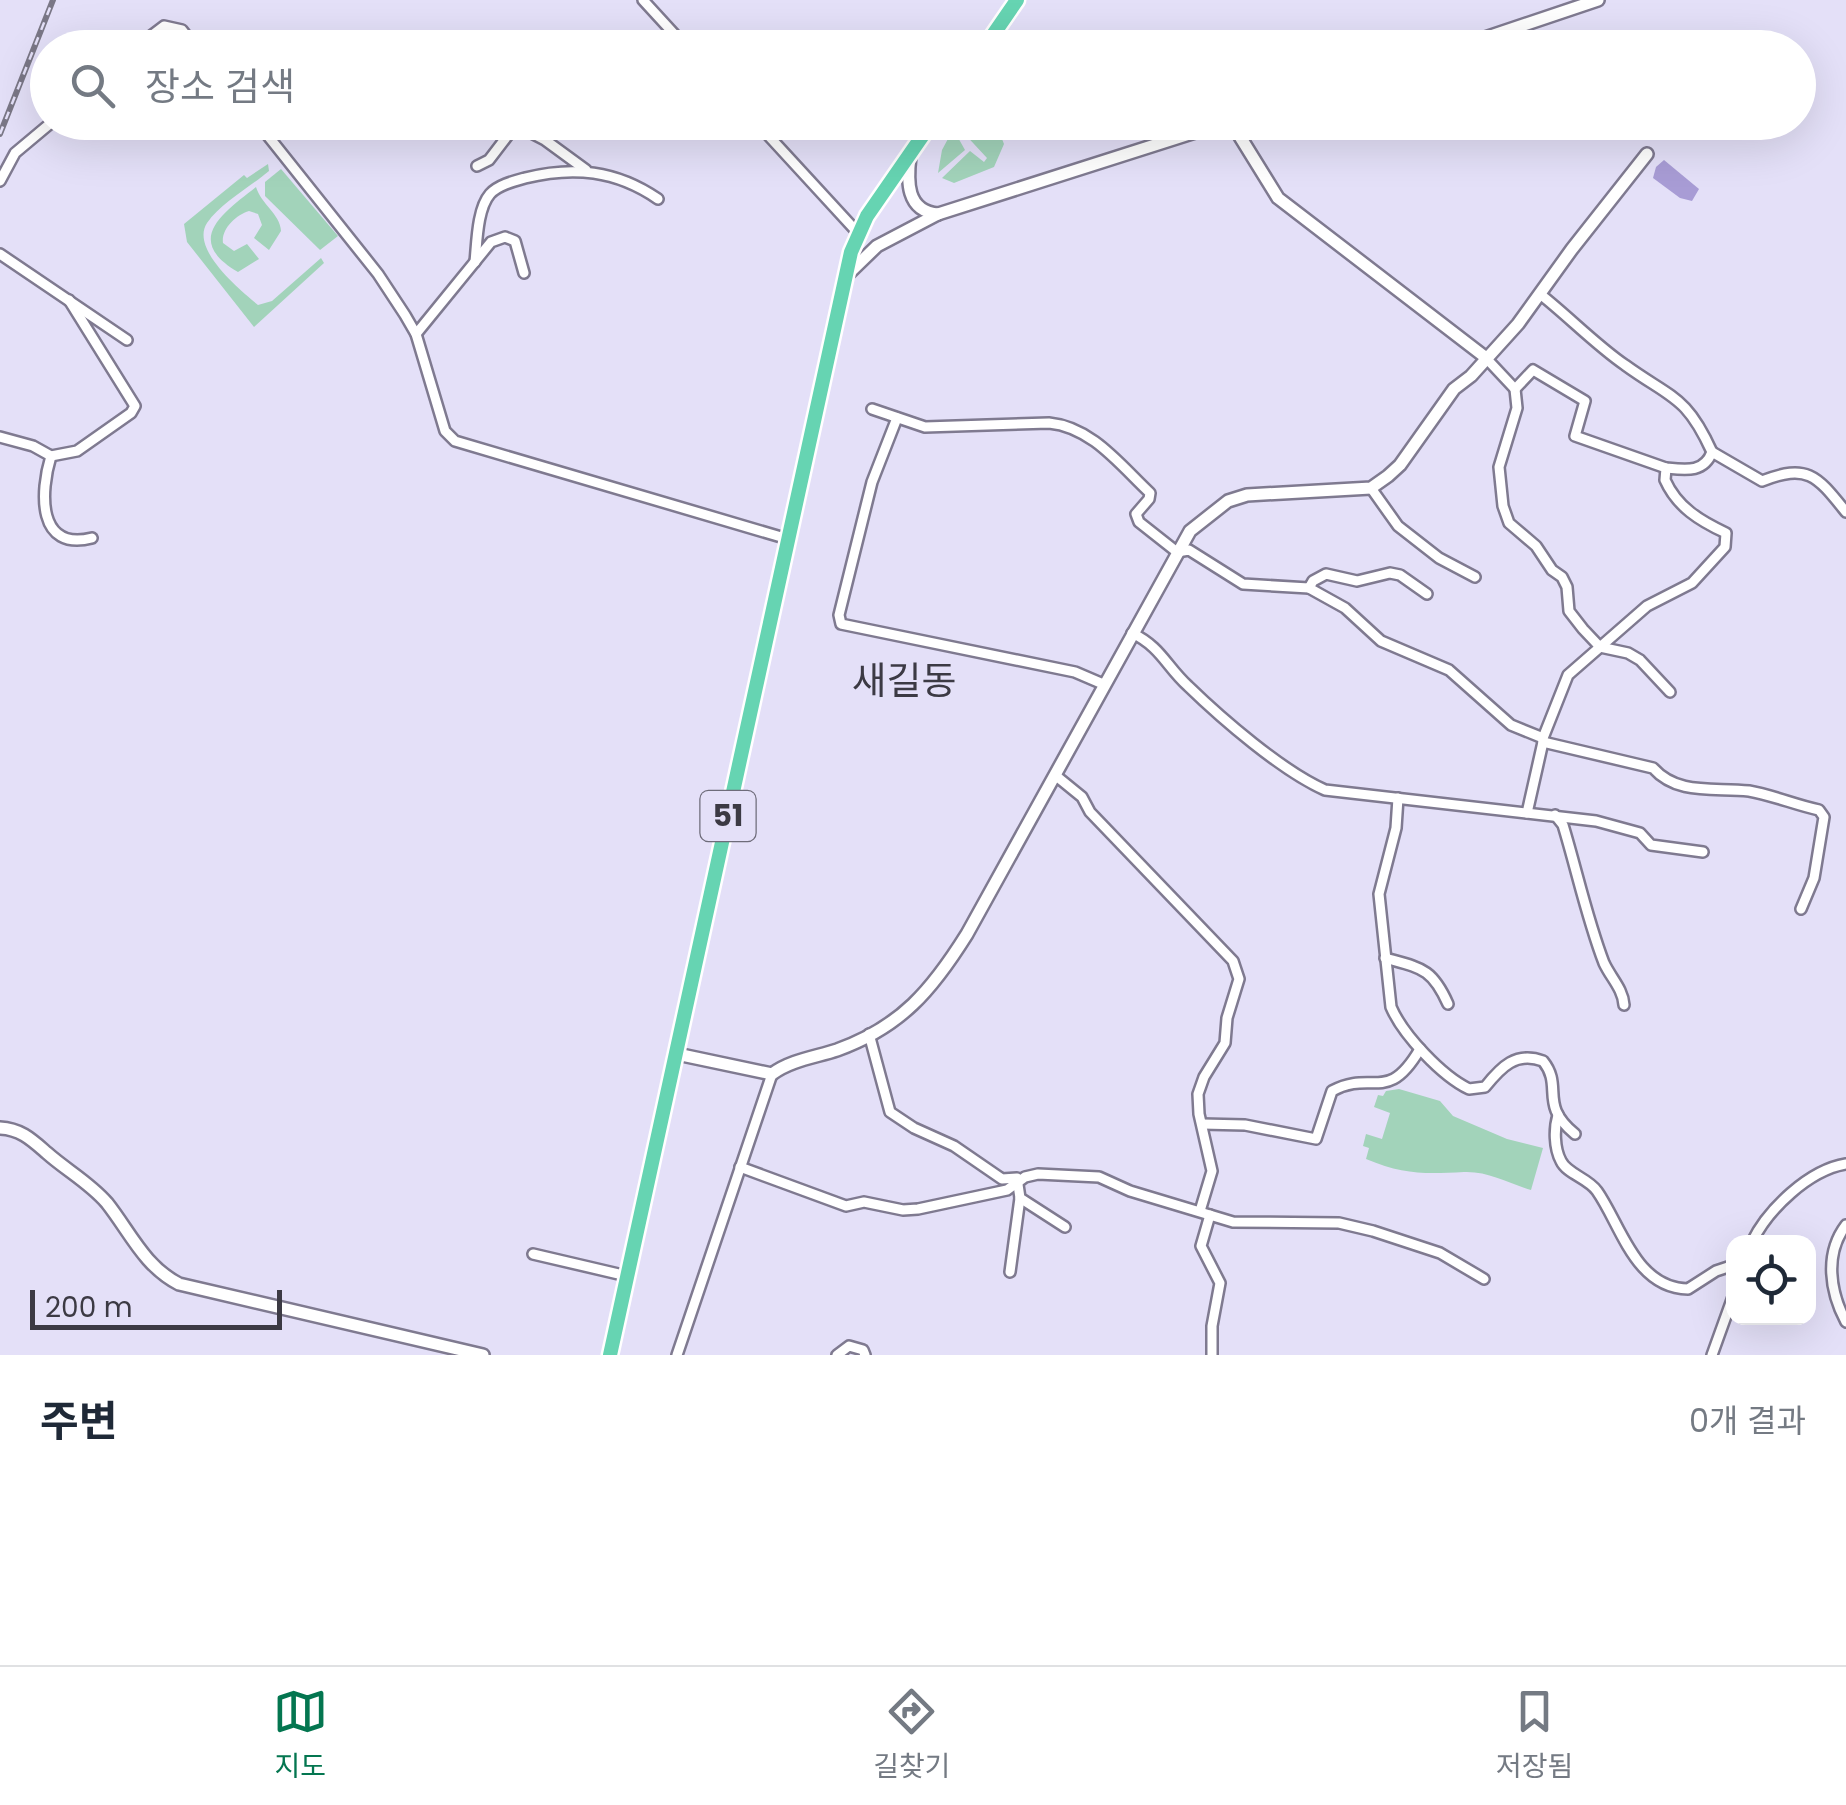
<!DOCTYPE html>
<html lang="ko">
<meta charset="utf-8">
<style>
body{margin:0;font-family:Poppins,"Noto Sans KR",sans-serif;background:#f6f6f7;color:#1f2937}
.controls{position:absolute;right:30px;bottom:30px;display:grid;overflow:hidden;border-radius:20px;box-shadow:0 10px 40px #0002}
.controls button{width:90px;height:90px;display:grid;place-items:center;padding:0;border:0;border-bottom:2px solid #e0e1e3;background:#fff;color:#1f2937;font:50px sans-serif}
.scale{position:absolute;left:30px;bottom:25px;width:252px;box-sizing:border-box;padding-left:10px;border:5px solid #3c3a44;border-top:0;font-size:28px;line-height:35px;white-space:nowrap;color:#3c3a44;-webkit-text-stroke:8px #e4e0f8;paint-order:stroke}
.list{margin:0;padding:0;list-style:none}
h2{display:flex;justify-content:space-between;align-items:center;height:130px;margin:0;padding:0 40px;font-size:42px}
h2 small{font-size:32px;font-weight:400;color:#747a83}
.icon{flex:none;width:55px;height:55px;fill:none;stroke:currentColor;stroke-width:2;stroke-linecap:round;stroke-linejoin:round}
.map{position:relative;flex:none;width:1846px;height:1355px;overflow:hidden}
.search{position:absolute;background:#fff;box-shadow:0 10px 40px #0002;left:30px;right:30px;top:30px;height:110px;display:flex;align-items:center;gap:25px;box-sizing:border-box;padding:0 35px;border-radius:55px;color:#747a83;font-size:38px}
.sheet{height:310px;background:#fff}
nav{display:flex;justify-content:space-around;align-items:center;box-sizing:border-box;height:140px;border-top:2px solid #e0e1e3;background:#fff;font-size:28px;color:#747a83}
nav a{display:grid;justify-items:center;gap:5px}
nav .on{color:#047650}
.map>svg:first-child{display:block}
.green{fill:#a2d3ba}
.water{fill:#a89cd5}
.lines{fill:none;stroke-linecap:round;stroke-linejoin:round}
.minor-casing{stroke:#7f7a90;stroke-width:14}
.tertiary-casing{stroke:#7f7a90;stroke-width:16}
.primary-casing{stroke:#fff;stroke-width:19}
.minor{stroke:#fff;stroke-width:9}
.tertiary{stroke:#fff;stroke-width:11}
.primary{stroke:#66d4b2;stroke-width:14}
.rail-casing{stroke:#7a7786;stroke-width:6}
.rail{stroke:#e4e0f8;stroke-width:2.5;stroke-dasharray:8;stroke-linecap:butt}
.labels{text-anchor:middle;stroke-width:9;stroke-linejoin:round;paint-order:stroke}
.shield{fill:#e4e0f8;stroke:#6e6c7a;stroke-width:2.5}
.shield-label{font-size:30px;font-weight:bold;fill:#3c3a44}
.quarter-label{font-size:38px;fill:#3c3a44;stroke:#e4e0f8}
</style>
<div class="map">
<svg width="1846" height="1355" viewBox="0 0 1846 1355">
<rect width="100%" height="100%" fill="#e4e0f8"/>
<!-- green -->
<g class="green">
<path d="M957,122C984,122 994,115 1004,144L994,167L954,183L942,178L970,151L984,162L987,158L961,130L956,134L965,150L938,173L942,150Z"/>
<path d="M268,164L269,171C250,187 221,203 207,223C190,249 240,290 258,305L272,301L321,258L324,263L254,327L187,242L184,224L244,175L247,178Z"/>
<polygon points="281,169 338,236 320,250 265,196 265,182"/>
<path d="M256,187C261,204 280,214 281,231L269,250L254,238L262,225L258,214L249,211C236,215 221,229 223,243L234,251L247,244L259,259L238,272C183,240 223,213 256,187Z"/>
<path d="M1399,1089L1440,1101L1453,1116L1507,1139L1543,1148L1531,1190C1508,1183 1488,1171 1464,1172C1426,1174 1404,1175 1366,1159L1369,1148L1363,1146L1366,1134L1382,1139L1390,1113L1374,1107L1378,1095L1383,1096L1386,1091Z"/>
</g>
<!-- water -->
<polygon class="water" points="1664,160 1699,189 1692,201 1680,198 1653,178 1656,167"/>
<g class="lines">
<!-- minor casing -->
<g class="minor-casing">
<g id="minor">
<polyline points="643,0 687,48"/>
<polyline points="135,48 164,26 182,30 196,48"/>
<polyline points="257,122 378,274 405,315 416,334 445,431 455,441 788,539"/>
<polyline points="510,122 545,140 586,170"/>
<polyline points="756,122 858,233"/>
<polyline points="477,166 489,160 518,122"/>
<polyline points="0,181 15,153 52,122"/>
<polyline points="0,254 127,340"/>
<path d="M475,262C477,243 477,209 490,194C498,185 514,181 525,178C573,166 616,170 658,199"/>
<path d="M1540,294C1568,316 1597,346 1625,365C1672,399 1686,395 1712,452"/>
<polyline points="416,334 491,242 505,237 515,241 524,273"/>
<path d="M1485,357L1515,389L1533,370L1585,401L1575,436L1666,468L1665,480C1677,507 1700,521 1726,533L1725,547L1692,583L1647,606L1568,675L1543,738"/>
<polyline points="1515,389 1517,408 1499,467 1503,506 1509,523 1536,546 1552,570 1562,577 1567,587 1569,611 1583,629 1600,647 1628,653 1640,660 1670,692"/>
<path d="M872,409L925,427L1049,423C1092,427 1120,465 1150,493L1149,499L1136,514L1139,522L1177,552L1189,550L1243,584L1309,588L1345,608L1381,641L1449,670L1511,725L1543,738V742L1653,768C1678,796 1715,787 1749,791C1772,795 1796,805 1819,810L1824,817L1814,878L1801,909"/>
<polyline points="897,418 872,482 839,615 841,624 1075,672 1103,684"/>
<polyline points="0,437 33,446 51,456 77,451 131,413 135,406 69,300"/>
<path d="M51,456C40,492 37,552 92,538"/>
<path d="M1666,468C1686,470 1704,473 1712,452L1762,481C1808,463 1817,476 1846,512"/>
<polyline points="1371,488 1398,526 1439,558 1475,577"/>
<polyline points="1309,588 1313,581 1326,574 1357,581 1390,573 1400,575 1427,594"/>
<path d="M1132,633C1161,647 1166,666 1188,686C1222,719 1282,771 1325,790L1596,821L1640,833L1651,845L1703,852"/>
<polyline points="1055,775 1082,797 1090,812 1233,961 1239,979 1227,1018 1225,1043 1204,1077 1198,1094 1199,1114 1212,1171 1200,1211"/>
<path d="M1398,798L1396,828L1379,894L1391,1007C1403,1035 1442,1076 1469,1089L1485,1087C1501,1067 1516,1051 1543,1061C1564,1087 1538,1104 1575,1134"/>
<polyline points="1527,813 1543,742"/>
<path d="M1555,815L1563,825C1577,871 1587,919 1604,963C1611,978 1623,989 1624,1005"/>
<path d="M1385,958C1421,968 1432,968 1448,1004"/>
<polyline points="869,1034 890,1112 914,1128 954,1146 1002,1179 1017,1178 1020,1198 1065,1227"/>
<path d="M1558,1115C1554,1128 1554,1148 1561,1161C1567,1174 1588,1178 1597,1191C1621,1225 1635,1288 1688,1289L1716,1271L1734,1265"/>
<path d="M1202,1124L1245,1125L1316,1139L1332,1091C1373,1069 1387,1105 1420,1049"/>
<polyline points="740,1167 846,1206 864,1202 903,1210 918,1209 1007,1190 1025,1177 1038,1174 1099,1177 1130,1191 1233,1222 1339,1223 1373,1231 1440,1253 1484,1279"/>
<polyline points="1210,1215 1201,1246 1220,1283 1212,1326 1212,1355"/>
<path d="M1846,1225C1824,1254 1830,1292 1846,1322"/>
<path d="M1752,1242C1768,1209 1809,1170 1846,1164"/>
<polyline points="533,1254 627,1276"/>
<polyline points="1010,1272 1020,1198"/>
<polyline points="677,1355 772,1074"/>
<polyline points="837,1355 849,1346 863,1350 865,1355"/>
<polyline points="1712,1355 1734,1294"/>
</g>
</g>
<!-- tertiary casing -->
<g class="tertiary-casing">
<g id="tertiary">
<polyline points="1455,48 1598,0"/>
<polyline points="1231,122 1278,198 1485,357"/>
<path d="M910,156C907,181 906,211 938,214"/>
<polyline points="845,277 877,246 938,214 1227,122"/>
<path d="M677,1054L772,1074C791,1060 816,1057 837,1050C901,1027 932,990 967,934L1190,531L1228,501L1247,495L1371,488L1388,476L1400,465L1454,389L1471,376L1518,324L1572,249L1647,154"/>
<path d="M0,1128C21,1129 32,1140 47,1153C66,1170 90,1183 107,1203C130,1232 144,1266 179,1284L483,1355"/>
</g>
</g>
<!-- primary casing -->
<g class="primary-casing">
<g id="primary">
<polyline points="984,48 1017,0"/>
<polyline points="610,1355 851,252 867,216 932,122"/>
</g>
</g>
<!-- minor -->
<use href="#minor" class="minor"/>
<!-- tertiary -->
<use href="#tertiary" class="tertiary"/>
<!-- primary -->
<use href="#primary" class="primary"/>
<!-- rail casing -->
<g class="rail-casing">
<polyline id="rail" points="0,134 53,0"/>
</g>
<!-- rail -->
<use href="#rail" class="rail"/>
</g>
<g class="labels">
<!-- shield labels -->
<rect class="shield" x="700.5" y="791" width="55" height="50" rx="8"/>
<g class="shield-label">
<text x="728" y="826">51</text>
</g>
<!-- quarter labels -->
<g class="quarter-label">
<text x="904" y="694">새길동</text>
</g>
</g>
</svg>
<div class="controls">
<button><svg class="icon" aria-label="locate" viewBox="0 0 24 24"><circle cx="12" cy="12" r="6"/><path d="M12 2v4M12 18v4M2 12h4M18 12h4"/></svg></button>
</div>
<div class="scale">200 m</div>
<div class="search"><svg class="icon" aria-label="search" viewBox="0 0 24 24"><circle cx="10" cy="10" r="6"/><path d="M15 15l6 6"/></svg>장소 검색</div>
</div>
<section class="sheet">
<h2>주변<small>0개 결과</small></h2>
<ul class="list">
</ul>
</section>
<nav>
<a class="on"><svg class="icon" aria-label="map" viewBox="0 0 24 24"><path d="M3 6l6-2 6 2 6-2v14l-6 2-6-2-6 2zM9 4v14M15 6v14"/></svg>지도</a>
<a><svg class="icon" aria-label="directions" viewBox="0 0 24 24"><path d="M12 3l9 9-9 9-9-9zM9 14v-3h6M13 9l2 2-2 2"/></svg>길찾기</a>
<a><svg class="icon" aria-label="saved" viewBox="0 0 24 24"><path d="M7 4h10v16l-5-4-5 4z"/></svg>저장됨</a>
</nav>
